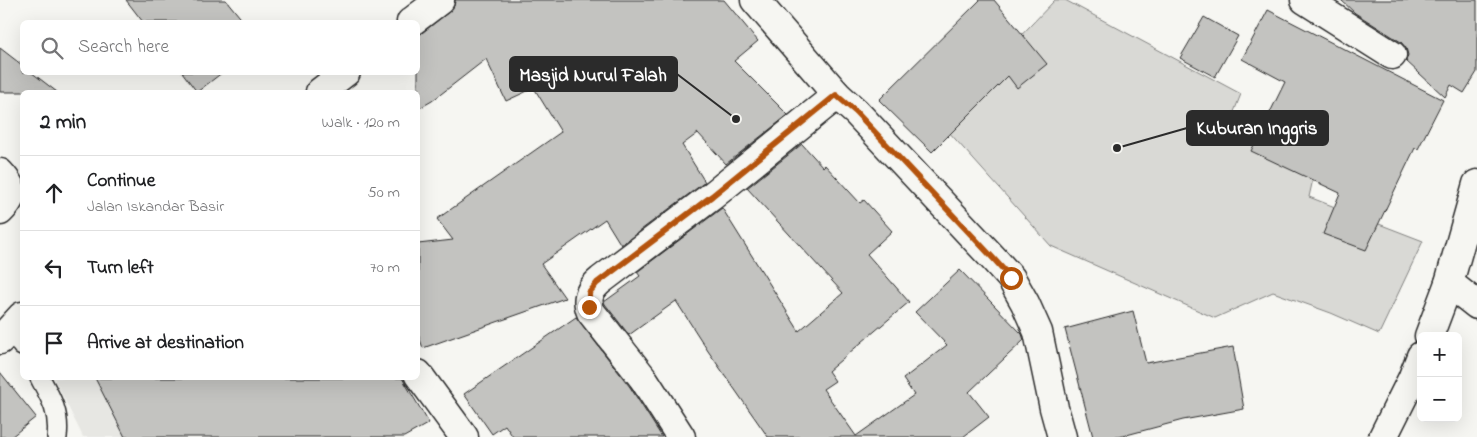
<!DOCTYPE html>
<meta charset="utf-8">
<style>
body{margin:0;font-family:"Indie Flower",sans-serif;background:#f2f2f2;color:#202124}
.controls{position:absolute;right:15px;bottom:15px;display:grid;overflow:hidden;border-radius:8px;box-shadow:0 5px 20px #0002}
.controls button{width:45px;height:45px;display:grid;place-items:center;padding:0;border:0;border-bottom:1px solid #e0e0e0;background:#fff;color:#202124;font:25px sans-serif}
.stop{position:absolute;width:15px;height:15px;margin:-11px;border:4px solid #b45309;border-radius:50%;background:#fff}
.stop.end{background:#b45309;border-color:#fff;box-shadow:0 1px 5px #0008}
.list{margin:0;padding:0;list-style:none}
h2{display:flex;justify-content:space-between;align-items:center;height:65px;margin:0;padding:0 20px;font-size:21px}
h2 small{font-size:16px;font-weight:400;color:#757577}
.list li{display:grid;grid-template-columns:32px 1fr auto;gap:15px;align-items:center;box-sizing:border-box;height:75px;padding:0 20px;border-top:1px solid #e0e0e0}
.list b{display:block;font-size:19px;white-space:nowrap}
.list p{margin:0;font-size:16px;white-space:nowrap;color:#757577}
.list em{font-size:16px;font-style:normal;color:#757577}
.icon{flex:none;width:28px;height:28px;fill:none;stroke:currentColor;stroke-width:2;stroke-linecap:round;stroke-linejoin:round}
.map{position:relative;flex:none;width:1477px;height:437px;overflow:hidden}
.search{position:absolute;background:#fff;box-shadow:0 5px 20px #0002;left:20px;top:20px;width:400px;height:55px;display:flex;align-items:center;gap:12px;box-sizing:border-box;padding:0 18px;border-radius:8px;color:#757577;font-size:19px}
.panel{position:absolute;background:#fff;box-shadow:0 5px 20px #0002;left:20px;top:90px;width:400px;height:290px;border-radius:8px}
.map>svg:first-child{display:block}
.built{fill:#e7e7e3}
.green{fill:#d9d9d5;stroke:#828280}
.building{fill:#c3c3c0;stroke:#2b2b2b}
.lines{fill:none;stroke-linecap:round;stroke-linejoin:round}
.service-casing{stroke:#2b2b2b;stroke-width:22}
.minor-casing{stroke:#2b2b2b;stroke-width:31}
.service{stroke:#f6f6f2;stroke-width:19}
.minor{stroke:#f6f6f2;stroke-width:28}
.route{stroke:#b45309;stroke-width:6}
.leader{fill:none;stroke:#2b2b2b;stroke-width:2}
.callout-dot{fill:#2b2b2b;stroke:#f6f6f2;stroke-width:2}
.callout{fill:#2b2b2b;stroke:#2b2b2b;stroke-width:2}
.callout-label{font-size:19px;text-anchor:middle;font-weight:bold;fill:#fff}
</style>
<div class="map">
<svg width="1477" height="437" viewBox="0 0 1477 437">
<rect width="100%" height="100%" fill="#f6f6f2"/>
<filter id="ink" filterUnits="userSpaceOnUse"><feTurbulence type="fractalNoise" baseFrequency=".02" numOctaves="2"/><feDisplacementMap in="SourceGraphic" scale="10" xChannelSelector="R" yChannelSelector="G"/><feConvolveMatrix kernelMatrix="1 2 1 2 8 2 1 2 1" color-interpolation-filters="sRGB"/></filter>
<g filter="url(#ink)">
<!-- built -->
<polygon class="built" points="54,378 326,378 355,437 83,437"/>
<!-- green -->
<polygon class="green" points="1055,0 1065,0 1241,94 1228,127 1315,170 1309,197 1423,241 1379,334 1331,313 1273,292 1215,318 1051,246 939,121"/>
<!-- building -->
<g class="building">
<polygon points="126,0 226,0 244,22 143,22"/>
<polygon points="455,0 724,0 758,41 734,61 788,115 726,164 698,133 682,145 705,182 621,245 605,219 541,264 565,298 423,348 418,334 418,244 453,240 437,219 561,132 534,88 506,101 486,59 432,101 418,109 418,36 449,12 454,6"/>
<polygon points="980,0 994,0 1047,64 1017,88 1008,76 932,152 879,100"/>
<polygon points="1341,0 1477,0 1477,72 1464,93 1451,85 1445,97 1406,61 1408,55 1406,48 1401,42 1355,13"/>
<polygon points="1268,10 1443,100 1418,149 1415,148 1366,250 1323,234 1340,193 1251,151 1285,82 1242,59"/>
<polygon points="1204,17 1238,36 1215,77 1180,58"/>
<polygon points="0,48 22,65 22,72 31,72 57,92 0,92"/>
<polygon points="182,72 223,72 197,92"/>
<polygon points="802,144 823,167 825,165 860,203 864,200 892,231 867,254 909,302 828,371 835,381 823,389 856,436 914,395 903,379 947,345 915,312 960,270 1022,334 1024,340 969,392 989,417 963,437 768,437 708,351 676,301 629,335 605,304 604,302 640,276 637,272 722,208 799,331 843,293 747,188"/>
<polygon points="1133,311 1146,363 1233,347 1244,409 1183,420 1119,437 1093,437 1065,329"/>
<polygon points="576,317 630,387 662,437 513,437 505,425 492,434 464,394"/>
<polygon points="0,372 36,417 11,437 0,437"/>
<polygon points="95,378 402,378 429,423 404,437 125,437"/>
</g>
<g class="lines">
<!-- service casing -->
<g class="service-casing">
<g id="service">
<polyline points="12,327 22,346"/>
<path d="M40,378C51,398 60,413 57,437"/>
</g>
</g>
<!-- minor casing -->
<g class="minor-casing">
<g id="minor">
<polyline points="755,0 837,95 856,112 993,258 1011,278 1025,303 1038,332 1054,408 1062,437"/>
<polyline points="1305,0 1392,55"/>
<polyline points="411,22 440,0"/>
<polyline points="320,92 346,72"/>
<path d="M0,173C15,189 15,196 0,211"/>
<polyline points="1449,283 1477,305"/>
<polyline points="1429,336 1449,283 1477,184"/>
<polyline points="0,340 22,316"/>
<polyline points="418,374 464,437"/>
<path d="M681,437L643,378L591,312C585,298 590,289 601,280L712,196L837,95"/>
<polyline points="1383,437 1412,379 1421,356"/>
</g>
</g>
<!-- service -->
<use href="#service" class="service"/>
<!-- minor -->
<use href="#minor" class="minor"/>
</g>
</g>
<g class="lines" filter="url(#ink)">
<!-- route -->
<polyline class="route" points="589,307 589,293 597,283 712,196 836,95 856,112 993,258 1011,278"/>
</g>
<!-- callouts -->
<path class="leader" d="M736 119L677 74M1117 148L1187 128"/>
<g class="callout-dot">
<circle cx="736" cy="119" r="5"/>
<circle cx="1117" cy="148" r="5"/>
</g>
<g class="callout">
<rect x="510" y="57" width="167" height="34" rx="5"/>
<rect x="1187" y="111" width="141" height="34" rx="5"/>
</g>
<g class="callout-label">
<text x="593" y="81">Masjid Nurul Falah</text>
<text x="1257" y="134">Kuburan Inggris</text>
</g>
</svg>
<div class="controls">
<button>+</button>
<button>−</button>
</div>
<div class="stop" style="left:1011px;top:278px"></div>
<div class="stop end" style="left:589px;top:307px"></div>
<div class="search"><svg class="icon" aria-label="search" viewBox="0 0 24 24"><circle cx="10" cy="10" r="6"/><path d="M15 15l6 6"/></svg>Search here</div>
<section class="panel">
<h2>2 min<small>Walk · 120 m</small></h2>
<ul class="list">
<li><svg class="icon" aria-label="ahead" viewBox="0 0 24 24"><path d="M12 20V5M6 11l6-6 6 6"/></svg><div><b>Continue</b><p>Jalan Iskandar Basir</p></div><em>50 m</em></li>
<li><svg class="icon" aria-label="left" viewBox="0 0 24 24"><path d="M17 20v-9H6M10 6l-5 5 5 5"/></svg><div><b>Turn left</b></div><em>70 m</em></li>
<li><svg class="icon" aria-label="arrive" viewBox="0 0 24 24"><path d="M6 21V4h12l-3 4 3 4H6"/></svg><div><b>Arrive at destination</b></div></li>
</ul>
</section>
</div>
